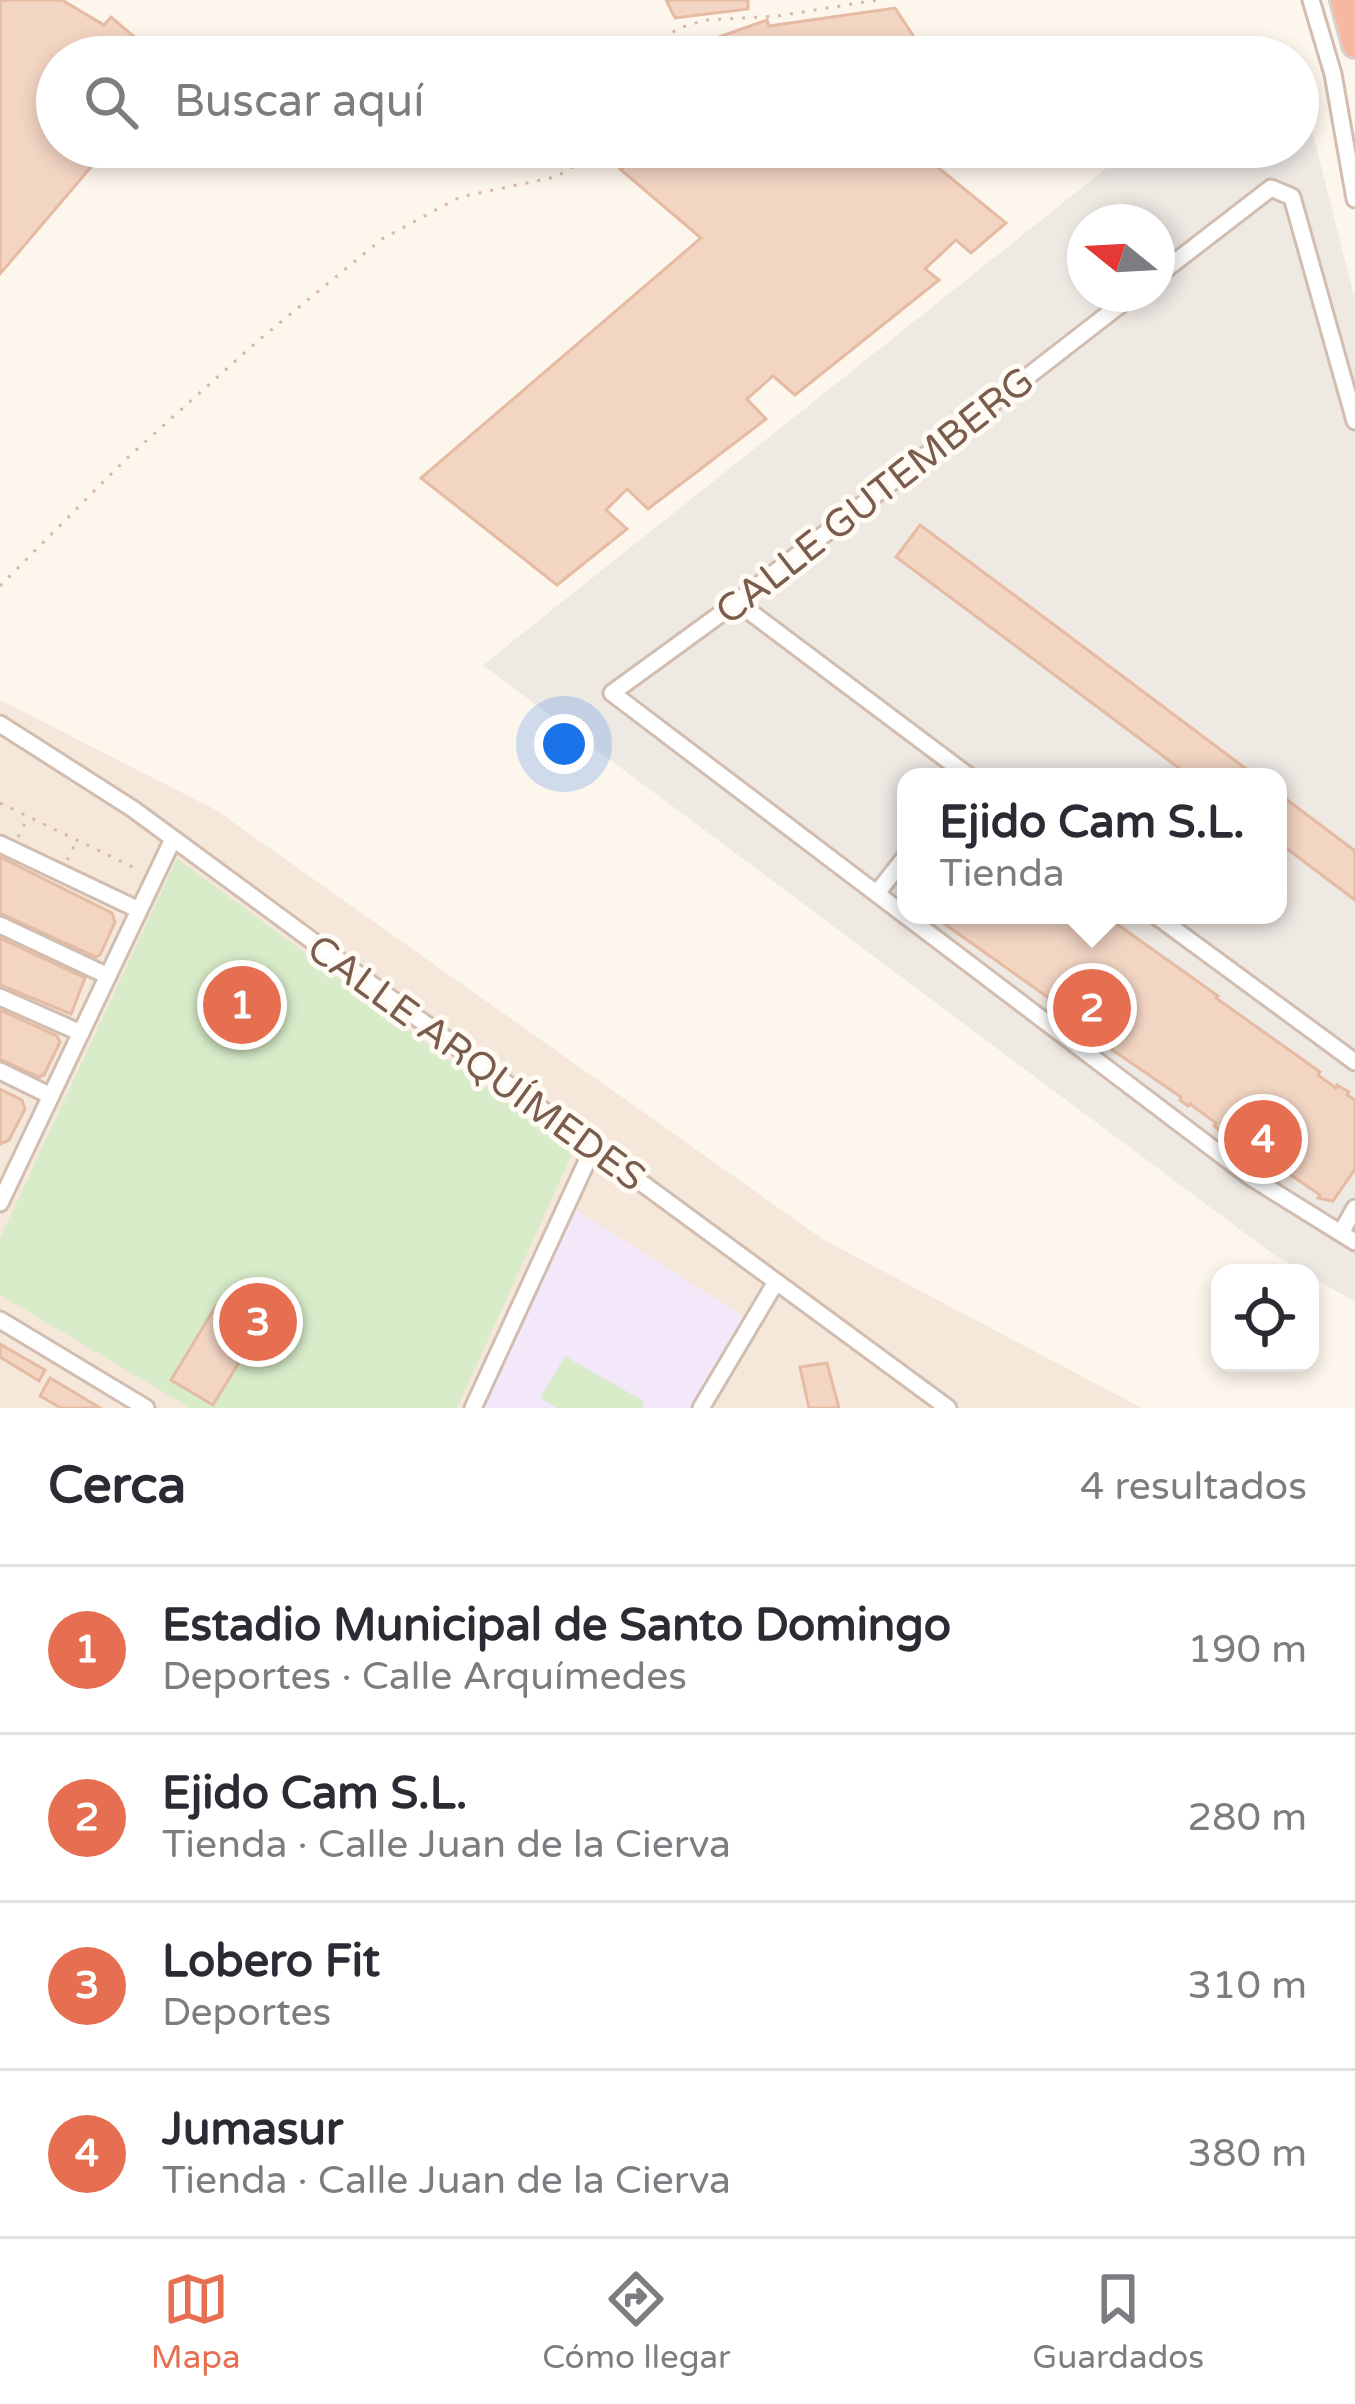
<!DOCTYPE html>
<html lang="es">
<meta charset="utf-8">
<style>
body{margin:0;font-family:"Varela Round",sans-serif;background:#f7f7f7;color:#2b2b33}
.controls{position:absolute;right:36px;bottom:36px;display:grid;overflow:hidden;border-radius:24px;box-shadow:0 6px 18px #0003}
.controls button{width:108px;height:108px;display:grid;place-items:center;padding:0;border:0;border-bottom:3px solid #e1e1e2;background:#fff;color:#2b2b33;font:60px sans-serif}
.compass{position:absolute;left:1067px;top:204px;width:108px;height:108px;border-radius:50%;background:#fff;box-shadow:0 6px 18px #0003;rotate:288deg}
.you{position:absolute;left:564px;top:744px;width:42px;height:42px;margin:-30px;border:9px solid #fff;border-radius:50%;background:#1a73e8;box-shadow:0 0 0 18px #1a73e833}
.badge{display:grid;place-items:center;width:78px;height:78px;border-radius:50%;background:#e76f51;color:#fff;font-size:39px;font-weight:700}
.pin{position:absolute;translate:-50% -50%;border:6px solid #fff;box-shadow:0 3px 12px #0006}
.popup{position:absolute;left:897px;top:768px;width:390px;height:156px;box-sizing:border-box;display:grid;place-content:center;border-radius:24px;background:#fff;filter:drop-shadow(0 3px 9px #0005);font-size:39px;white-space:nowrap;color:#7c7c81}
.popup b{font-size:45px;color:#2b2b33}
.popup::after{content:'';position:absolute;left:50%;top:100%;margin-left:-24px;border:24px solid transparent;border-top-color:#fff}
.list{margin:0;padding:0;list-style:none}
h2{display:flex;justify-content:space-between;align-items:center;height:156px;margin:0;padding:0 48px;font-size:51px}
h2 small{font-size:39px;font-weight:400;color:#7c7c81}
.list li{display:grid;grid-template-columns:78px 1fr auto;gap:36px;align-items:center;box-sizing:border-box;height:168px;padding:0 48px;border-top:3px solid #e1e1e2}
.list b{display:block;font-size:45px;white-space:nowrap}
.list p{margin:0;font-size:39px;white-space:nowrap;color:#7c7c81}
.list em{font-size:39px;font-style:normal;color:#7c7c81}
.icon{flex:none;width:66px;height:66px;fill:none;stroke:currentColor;stroke-width:2;stroke-linecap:round;stroke-linejoin:round}
.map{position:relative;flex:none;width:1355px;height:1408px;overflow:hidden}
.search{position:absolute;background:#fff;box-shadow:0 6px 18px #0003;left:36px;right:36px;top:36px;height:132px;display:flex;align-items:center;gap:30px;box-sizing:border-box;padding:0 42px;border-radius:66px;color:#7c7c81;font-size:45px}
.sheet{height:828px;background:#fff}
nav{display:flex;justify-content:space-around;align-items:center;box-sizing:border-box;height:168px;border-top:3px solid #e1e1e2;background:#fff;font-size:33px;color:#7c7c81}
nav a{display:grid;justify-items:center;gap:6px}
nav .on{color:#e76f51}
.map>svg:first-child{display:block}
.residential{fill:#f5e8da}
.industrial{fill:#efe9e4;fill-rule:evenodd}
.education{fill:#f3e8fa}
.green{fill:#d8ecc9}
.building{fill:#f3d5c3;stroke:#e6bba3;stroke-width:3}
.lines{fill:none;stroke-linecap:round;stroke-linejoin:round}
.minor-casing{stroke:#d1beb0;stroke-width:21}
.highway-casing{stroke:#dad1cd;stroke-width:30}
.path{stroke:#d9b8a5;stroke-width:3;stroke-dasharray:3 9;stroke-linecap:butt}
.minor{stroke:#fff;stroke-width:15}
.highway{stroke:#f7b7a3;stroke-width:24}
.labels{text-anchor:middle;stroke-width:10;stroke-linejoin:round;paint-order:stroke}
.street-label{font-size:39px;fill:#7a5c4d;stroke:#fffaf3}
</style>
<div class="map">
<svg width="1355" height="1408" viewBox="0 0 1355 1408">
<rect width="100%" height="100%" fill="#fdf6ec"/>
<!-- residential -->
<polygon class="residential" points="0,700 216,810 824,1240 1142,1408 0,1408"/>
<!-- industrial -->
<path class="industrial" d="M1298,75L1355,300V1302L1270,1252L483,665L1133,147H1298ZM1085,222H1157V294H1085ZM906,777H1278V915H906Z"/>
<!-- education -->
<polygon class="education" points="567,1204 752,1322 701,1408 473,1408"/>
<!-- green -->
<g class="green">
<polygon points="177,858 573,1152 457,1408 190,1408 0,1295 0,1238"/>
<polygon points="565,1356 645,1402 642,1408 557,1408 540,1398"/>
</g>
<!-- building -->
<g class="building">
<polygon points="0,0 62,0 104,25 111,17 158,57 57,57 57,147 108,147 0,274"/>
<polygon points="666,0 748,0 748,9 675,18"/>
<polygon points="895,8 920,46 907,57 662,57 767,20 769,26"/>
<polygon points="647,147 913,147 1006,223 971,253 956,240 925,269 939,280 795,395 773,376 747,399 766,419 648,509 627,489 606,510 627,529 557,585 421,478 701,238 620,169 639,159"/>
<polygon points="920,525 1049,621 1257,777 1191,777 1032,658 896,557"/>
<polygon points="1278,793 1355,851 1355,900 1278,842"/>
<polygon points="0,857 112,913 115,922 100,955 96,957 0,913"/>
<polygon points="932,915 1118,915 1114,922 1218,996 1216,998 1320,1072 1318,1075 1336,1088 1337,1085 1349,1092 1347,1095 1355,1100 1355,1169 1333,1201 1318,1198 1320,1195 1224,1129 1222,1132 1214,1126 1216,1123 1190,1104 1188,1106 1180,1100 1181,1097 1111,1049 1046,996"/>
<polygon points="0,938 85,978 71,1014 0,985"/>
<polygon points="0,1010 57,1036 60,1042 44,1075 39,1077 0,1059"/>
<polygon points="0,1089 22,1100 25,1109 9,1140 0,1144"/>
<polygon points="224,1305 245,1313 258,1331 213,1405 171,1380 216,1306"/>
<polygon points="0,1344 45,1370 39,1381 0,1357"/>
<polygon points="827,1363 839,1408 809,1408 800,1367"/>
<polygon points="50,1378 72,1391 100,1408 61,1408 40,1396"/>
</g>
<g class="lines">
<!-- minor casing -->
<g class="minor-casing">
<g id="minor">
<polyline points="1311,0 1333,74 1355,199"/>
<polyline points="1157,276 1271,188 1292,197 1355,421"/>
<polyline points="1134,294 737,602 612,693 1249,1176 1355,1242"/>
<polyline points="737,602 970,777"/>
<polyline points="0,724 133,809 948,1408"/>
<polyline points="0,844 139,910"/>
<polyline points="877,893 906,856"/>
<polyline points="1155,915 1355,1062"/>
<polyline points="0,925 108,976"/>
<polyline points="0,997 81,1033"/>
<polyline points="0,1071 51,1096"/>
<polyline points="0,1203 173,839"/>
<polyline points="1341,1233 1355,1208"/>
<polyline points="0,1320 146,1408"/>
<polyline points="473,1408 593,1148"/>
<polyline points="701,1408 776,1282"/>
</g>
</g>
<!-- highway casing -->
<g class="highway-casing">
<polyline id="highway" points="1343,0 1355,45"/>
</g>
<!-- path -->
<g class="path">
<polyline points="647,57 661,40 679,28 706,20 778,16 877,0"/>
<polyline points="0,586 126,459 260,339 382,239 460,197 555,177 570,169 594,147"/>
<polyline points="0,803 139,870"/>
<polyline points="18,837 27,819"/>
<polyline points="67,860 76,842"/>
</g>
<!-- minor -->
<use href="#minor" class="minor"/>
<!-- highway -->
<use href="#highway" class="highway"/>
</g>
<g class="labels">
<!-- street labels -->
<g class="street-label">
<text transform="translate(874 495) rotate(-38)" y="14">CALLE GUTEMBERG</text>
<text transform="translate(477 1062) rotate(36)" y="14">CALLE ARQUÍMEDES</text>
</g>
</g>
</svg>
<div class="controls">
<button><svg class="icon" aria-label="locate" viewBox="0 0 24 24"><circle cx="12" cy="12" r="6"/><path d="M12 2v4M12 18v4M2 12h4M18 12h4"/></svg></button>
</div>
<svg class="compass" viewBox="-18 -18 36 36"><path d="M0-13l5 13h-10z" fill="#e53935"/><path d="M0 13l5-13h-10z" fill="#7c7c81"/></svg>
<div class="you"></div>
<div class="pin badge" style="left:242px;top:1005px">1</div>
<div class="pin badge" style="left:1092px;top:1008px">2</div>
<div class="popup"><b>Ejido Cam S.L.</b>Tienda</div>
<div class="pin badge" style="left:258px;top:1322px">3</div>
<div class="pin badge" style="left:1263px;top:1139px">4</div>
<div class="search"><svg class="icon" aria-label="search" viewBox="0 0 24 24"><circle cx="10" cy="10" r="6"/><path d="M15 15l6 6"/></svg>Buscar aquí</div>
</div>
<section class="sheet">
<h2>Cerca<small>4 resultados</small></h2>
<ul class="list">
<li><span class="badge">1</span><div><b>Estadio Municipal de Santo Domingo</b><p>Deportes · Calle Arquímedes</p></div><em>190 m</em></li>
<li><span class="badge">2</span><div><b>Ejido Cam S.L.</b><p>Tienda · Calle Juan de la Cierva</p></div><em>280 m</em></li>
<li><span class="badge">3</span><div><b>Lobero Fit</b><p>Deportes</p></div><em>310 m</em></li>
<li><span class="badge">4</span><div><b>Jumasur</b><p>Tienda · Calle Juan de la Cierva</p></div><em>380 m</em></li>
</ul>
</section>
<nav>
<a class="on"><svg class="icon" aria-label="map" viewBox="0 0 24 24"><path d="M3 6l6-2 6 2 6-2v14l-6 2-6-2-6 2zM9 4v14M15 6v14"/></svg>Mapa</a>
<a><svg class="icon" aria-label="directions" viewBox="0 0 24 24"><path d="M12 3l9 9-9 9-9-9zM9 14v-3h6M13 9l2 2-2 2"/></svg>Cómo llegar</a>
<a><svg class="icon" aria-label="saved" viewBox="0 0 24 24"><path d="M7 4h10v16l-5-4-5 4z"/></svg>Guardados</a>
</nav>
